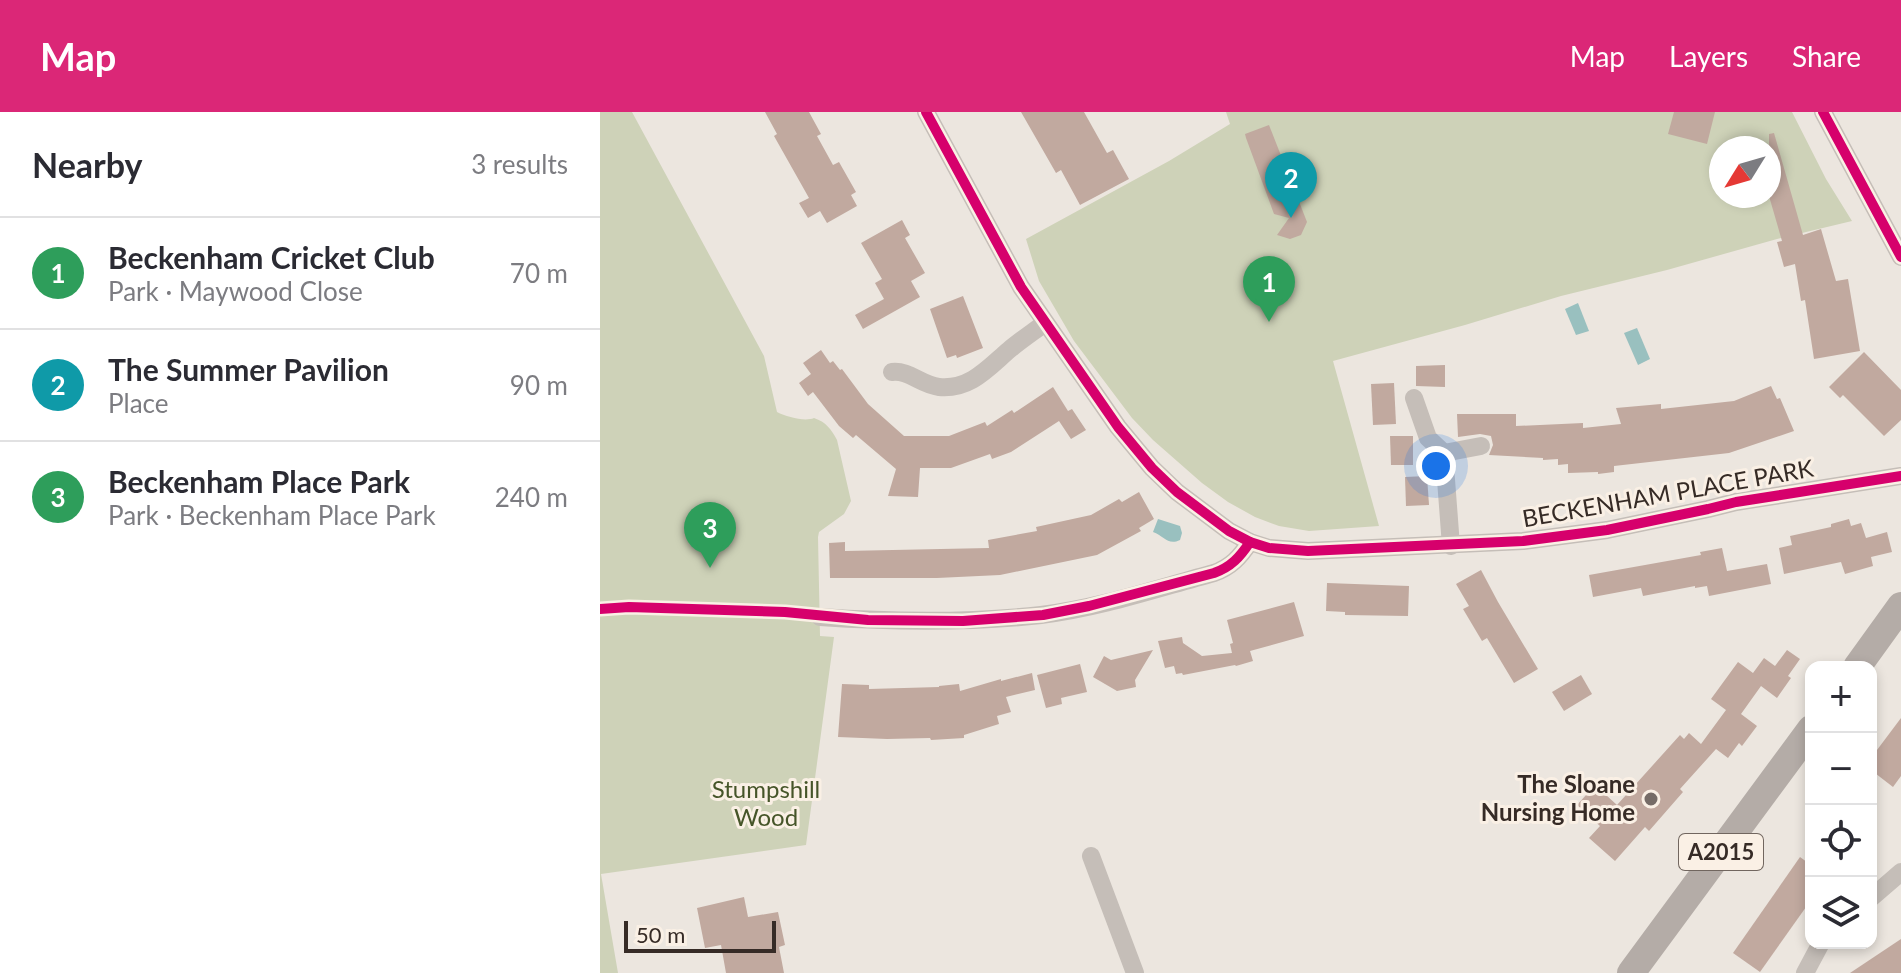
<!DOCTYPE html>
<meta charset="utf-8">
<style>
body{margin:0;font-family:Lato,sans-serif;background:#f2f2f3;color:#2b2b33}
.controls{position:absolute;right:24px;bottom:24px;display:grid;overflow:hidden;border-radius:16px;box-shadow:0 4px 12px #0003}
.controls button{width:72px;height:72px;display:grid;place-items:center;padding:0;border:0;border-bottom:2px solid #e1e1e2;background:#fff;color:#2b2b33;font:40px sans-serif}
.compass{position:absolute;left:1109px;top:24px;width:72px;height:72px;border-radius:50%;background:#fff;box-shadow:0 4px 12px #0003;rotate:233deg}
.scale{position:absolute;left:24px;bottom:20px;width:152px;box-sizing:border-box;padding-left:8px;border:4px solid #362b26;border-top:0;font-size:22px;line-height:28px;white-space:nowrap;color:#362b26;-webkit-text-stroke:6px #faf0e5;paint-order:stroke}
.you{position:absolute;left:836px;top:354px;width:28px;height:28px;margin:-20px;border:6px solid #fff;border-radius:50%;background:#1a73e8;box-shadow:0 0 0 12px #1a73e833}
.badge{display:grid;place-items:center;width:52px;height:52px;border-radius:50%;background:#db2777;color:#fff;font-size:26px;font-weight:700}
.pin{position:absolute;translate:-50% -66px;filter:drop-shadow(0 2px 4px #0008)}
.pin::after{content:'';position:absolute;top:42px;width:28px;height:24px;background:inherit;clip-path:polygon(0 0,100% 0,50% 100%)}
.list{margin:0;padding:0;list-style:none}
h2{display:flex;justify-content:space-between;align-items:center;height:104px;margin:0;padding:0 32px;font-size:34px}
h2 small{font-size:26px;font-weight:400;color:#7c7c81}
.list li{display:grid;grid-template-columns:52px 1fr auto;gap:24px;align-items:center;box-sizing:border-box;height:112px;padding:0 32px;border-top:2px solid #e1e1e2}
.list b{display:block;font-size:30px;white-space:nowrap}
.list p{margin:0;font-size:26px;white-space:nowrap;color:#7c7c81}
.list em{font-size:26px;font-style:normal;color:#7c7c81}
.icon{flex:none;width:44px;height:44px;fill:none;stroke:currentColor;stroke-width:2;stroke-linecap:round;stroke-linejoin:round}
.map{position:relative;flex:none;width:1301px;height:861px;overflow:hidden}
header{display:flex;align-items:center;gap:48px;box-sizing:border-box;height:112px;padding:0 40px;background:#db2777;color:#fff}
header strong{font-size:38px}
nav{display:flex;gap:44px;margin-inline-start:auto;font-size:28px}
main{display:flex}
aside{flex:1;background:#fff}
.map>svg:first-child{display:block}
.green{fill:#ced2b8;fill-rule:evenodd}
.water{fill:#99c0bf}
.building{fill:#c1a99f}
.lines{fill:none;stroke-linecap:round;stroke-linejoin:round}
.minor{stroke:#c5beb8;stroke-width:18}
.primary{stroke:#b4aca7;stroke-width:28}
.cycleway-casing{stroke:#faf0e5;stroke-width:15}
.cycleway{stroke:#d6006c;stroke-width:10}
.poi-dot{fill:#766c67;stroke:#faf0e5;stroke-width:3}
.labels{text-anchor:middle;stroke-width:6;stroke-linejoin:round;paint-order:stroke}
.shield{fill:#faf0e5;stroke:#71665f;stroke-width:2}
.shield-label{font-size:22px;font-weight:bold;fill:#362b26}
.street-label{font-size:24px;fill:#362b26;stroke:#faf0e5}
.poi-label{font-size:24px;font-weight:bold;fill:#362b26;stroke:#faf0e5;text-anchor:end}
.park-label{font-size:24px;fill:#465529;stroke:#faf0e5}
</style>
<header>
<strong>Map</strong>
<nav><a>Map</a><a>Layers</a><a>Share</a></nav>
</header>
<main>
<aside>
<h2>Nearby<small>3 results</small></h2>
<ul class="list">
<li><span class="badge" style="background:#2e9e5b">1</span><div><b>Beckenham Cricket Club</b><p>Park · Maywood Close</p></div><em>70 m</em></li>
<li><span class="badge" style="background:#0f9aa8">2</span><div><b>The Summer Pavilion</b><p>Place</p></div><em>90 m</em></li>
<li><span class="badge" style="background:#2e9e5b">3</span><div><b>Beckenham Place Park</b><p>Park · Beckenham Place Park</p></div><em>240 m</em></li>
</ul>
</aside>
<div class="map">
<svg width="1301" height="861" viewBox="0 0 1301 861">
<rect width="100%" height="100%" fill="#ece6df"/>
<!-- green -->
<g class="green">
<path d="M0,0H32L164,244L177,300C187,305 205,310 214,306C226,310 231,317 237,328L251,389L244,402L219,420L218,425L220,524L234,525L206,733L1,762L18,861H0Z"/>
<path d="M626,0H1192L1226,67L1252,109L1177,127L1067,158L961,184L865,213L733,249L779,414L709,419L679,414L655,405L628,390L602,371L553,328L532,306L474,229L439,169L426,127L569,49L630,12ZM1121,36H1169V84H1121Z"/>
</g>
<!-- water -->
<g class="water">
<polygon points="978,191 989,219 976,223 965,197"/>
<polygon points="1037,216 1050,247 1038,253 1024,221"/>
<path d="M558,407L580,414L582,421L580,428C568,434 564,424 553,420Z"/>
</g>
<!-- building -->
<g class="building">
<polygon points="165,0 209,0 221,22 217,24 233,53 239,50 256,80 251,83 257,94 227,111 220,99 208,106 199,91 209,86 174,24 177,22"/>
<polygon points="421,0 484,0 507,41 513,38 529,67 480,93 461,58 456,61"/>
<polygon points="1074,0 1115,0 1107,32 1068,22"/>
<polygon points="669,13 707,110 701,123 690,127 677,123 689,106 674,102 646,26 645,22"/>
<polygon points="1174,21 1203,123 1221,117 1236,169 1248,167 1260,239 1214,247 1205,188 1201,189 1195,152 1184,155 1177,130 1182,129 1169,84 1169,22"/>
<polygon points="302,108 310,123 305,126 325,161 311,169 320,185 263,217 255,203 284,187 275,171 282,167 261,131"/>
<polygon points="363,184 383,236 357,246 356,243 347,246 330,197"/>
<polygon points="221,238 230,251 233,249 240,258 242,257 268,292 304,324 349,324 385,310 387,314 412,298 414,301 453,275 468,299 472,297 486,318 471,327 459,309 411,340 392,347 390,342 351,356 320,356 318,385 288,384 296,357 256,323 253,326 239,314 213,280 208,284 199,271 211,262 203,251"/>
<polygon points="1264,240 1301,278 1301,308 1284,324 1243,283 1240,286 1229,275"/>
<polygon points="845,253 845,275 816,274 816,254"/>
<polygon points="794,271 796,312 773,313 771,272"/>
<polygon points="1171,274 1177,287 1180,286 1194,319 1129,341 1014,354 1014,360 998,362 998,360 968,361 968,352 958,353 958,347 943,348 943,346 889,343 893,333 891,324 880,322 858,325 857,302 916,302 916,314 983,311 983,316 1021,312 1016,296 1061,292 1061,297 1134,289"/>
<polygon points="790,324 813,324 813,353 791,353"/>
<polygon points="827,364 829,393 806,394 805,365"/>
<polygon points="539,380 554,407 539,416 541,419 497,443 400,463 337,466 230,466 229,431 245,430 245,439 389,436 388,428 437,419 436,415 491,403 519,387 522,390"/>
<polygon points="1249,407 1251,414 1261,411 1266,426 1287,420 1292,440 1271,445 1273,454 1245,462 1241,450 1184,462 1179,436 1192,433 1190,424 1231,415 1231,412"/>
<polygon points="1122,436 1127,459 1167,452 1171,472 1109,484 1107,474 1095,476 1095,474 1043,484 1041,476 993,485 989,463 1101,443 1100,440"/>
<polygon points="881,458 898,490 938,557 914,571 887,526 882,529 863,497 869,494 856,472"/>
<polygon points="727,471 809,474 808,504 745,503 745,500 726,499"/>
<polygon points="694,490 704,524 650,539 653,549 636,554 635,553 583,563 582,561 576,562 574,554 565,556 558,529 582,525 583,531 602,544 632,541 630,532 633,531 627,508"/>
<polygon points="553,538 535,568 536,575 517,579 493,565 504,544 511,548"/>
<polygon points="1187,538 1200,547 1188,564 1191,566 1177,586 1161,574 1141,602 1157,614 1142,634 1139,631 1128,646 1116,637 1080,677 1083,680 1049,719 1045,715 1015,749 989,726 1000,714 977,693 995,673 1017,693 1080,623 1084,627 1089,621 1101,632 1126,598 1111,587 1138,550 1153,561 1164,546 1175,554"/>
<polygon points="480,552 487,580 461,586 462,592 446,596 437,563"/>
<polygon points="432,561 435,578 406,585 411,600 397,604 399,612 364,623 364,626 331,628 330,626 287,627 238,625 242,572 269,573 269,577 339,575 339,574 359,572 360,579 401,567 401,569"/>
<polygon points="981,563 992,582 964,599 952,580"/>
<polygon points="1301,606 1301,664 1293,675 1271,658 1271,646"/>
<polygon points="1200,745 1211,753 1211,788 1160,860 1133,841"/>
<polygon points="144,785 148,805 178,800 185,833 179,835 184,861 126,861 121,833 105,836 97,796"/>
<polygon points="1301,827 1301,861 1250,861"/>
</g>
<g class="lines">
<!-- minor -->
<g class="minor">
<polyline points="326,0 421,175 518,315 552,356 577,380 629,419 650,430 669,436 708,439 923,429 1007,418 1108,397 1136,390 1301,364"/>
<polyline points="1223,0 1301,145"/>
<path d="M292,260C309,258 321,273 339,275C370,278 388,256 409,238C421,228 433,220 445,211"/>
<polyline points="814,286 828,326 844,341 851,434"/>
<polyline points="844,341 881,334"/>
<path d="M220,505C294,510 368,511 441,503C500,496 558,476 614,461C631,455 640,445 650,430"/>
<polyline points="491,744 535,861"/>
<polyline points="1271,786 1301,760"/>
<polyline points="1205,861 1221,831"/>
</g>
<!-- primary -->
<g class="primary">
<polyline points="1257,555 1301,494"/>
<polyline points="1031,861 1211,617"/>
</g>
<!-- cycleway casing -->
<g class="cycleway-casing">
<g id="cycleway">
<polyline points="326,0 421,175 518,315 552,356 577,380 629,419 650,430 669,436 708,439 923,429 1007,418 1108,397 1136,390 1301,364"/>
<polyline points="1223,0 1301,145"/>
<path d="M0,497L29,495L185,500L268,508L363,509L443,503L489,494L614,461C631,455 640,445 650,430"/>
</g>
</g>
<!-- cycleway -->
<use href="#cycleway" class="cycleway"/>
</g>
<!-- markers -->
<circle class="poi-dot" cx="1051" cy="687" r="8"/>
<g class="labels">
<!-- shield labels -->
<rect class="shield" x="1079" y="722" width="84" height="36" rx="6"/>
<g class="shield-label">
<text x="1121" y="748">A2015</text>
</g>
<!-- street labels -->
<g class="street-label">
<text transform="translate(1068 382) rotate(-10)" y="8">BECKENHAM PLACE PARK</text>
</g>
<!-- poi labels -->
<g class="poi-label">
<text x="1035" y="681">The Sloane<tspan x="1035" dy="28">Nursing Home</tspan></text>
</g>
<!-- park labels -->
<g class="park-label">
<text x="166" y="686">Stumpshill<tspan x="166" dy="28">Wood</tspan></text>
</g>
</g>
</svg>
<div class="controls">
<button>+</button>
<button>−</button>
<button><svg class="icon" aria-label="locate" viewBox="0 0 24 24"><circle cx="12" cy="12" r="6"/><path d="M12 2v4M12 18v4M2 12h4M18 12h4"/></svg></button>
<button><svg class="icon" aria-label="layers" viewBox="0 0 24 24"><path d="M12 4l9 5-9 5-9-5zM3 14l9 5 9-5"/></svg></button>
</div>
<svg class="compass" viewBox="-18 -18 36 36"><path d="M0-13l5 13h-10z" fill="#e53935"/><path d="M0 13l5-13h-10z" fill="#7c7c81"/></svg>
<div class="scale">50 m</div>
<div class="you"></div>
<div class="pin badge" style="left:669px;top:210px;background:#2e9e5b">1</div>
<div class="pin badge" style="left:691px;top:106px;background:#0f9aa8">2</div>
<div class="pin badge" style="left:110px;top:456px;background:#2e9e5b">3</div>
</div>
</main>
